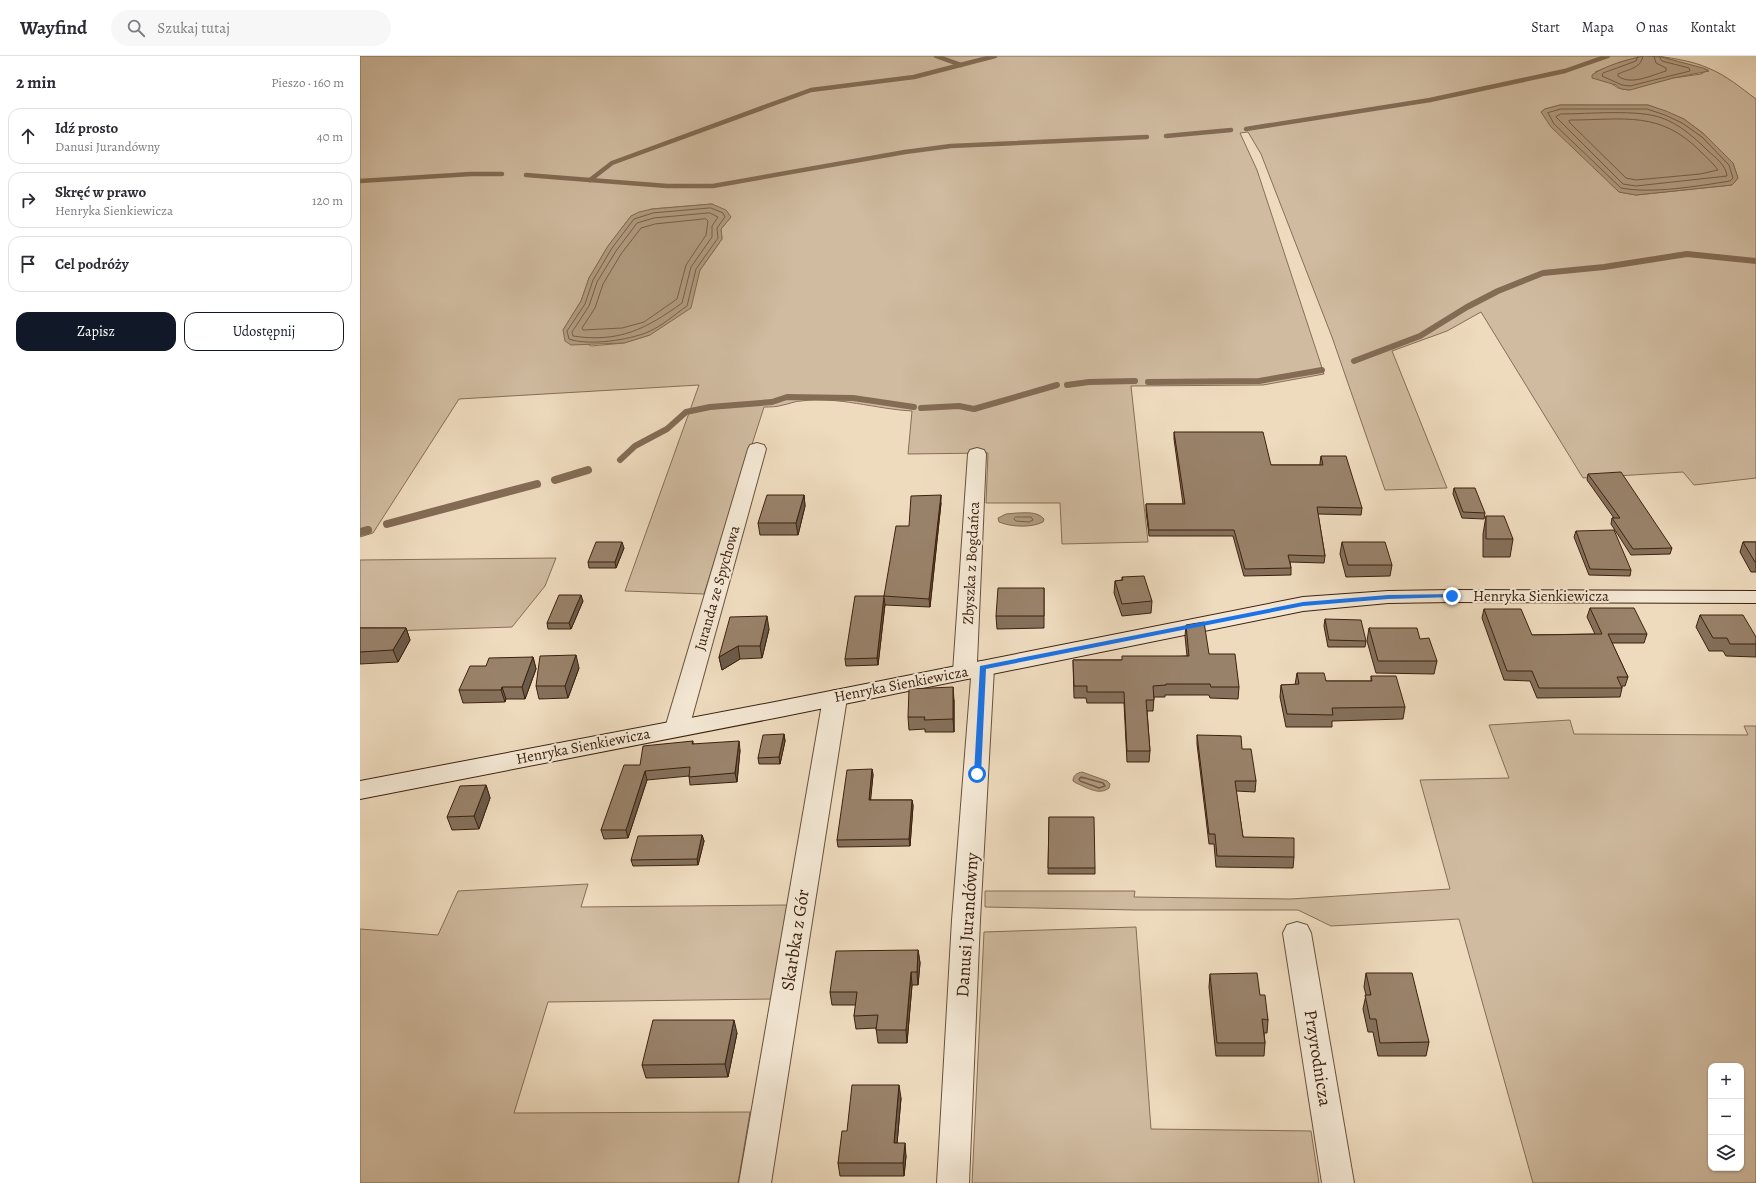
<!DOCTYPE html>
<html lang="pl">
<meta charset="utf-8">
<style>
body{margin:0;font-family:Alegreya,serif;background:#f7f7f7;color:#2b2b33}
.controls{position:absolute;right:12px;bottom:12px;display:grid;overflow:hidden;border-radius:8px;box-shadow:0 1px 3px #0004}
.controls button{width:36px;height:36px;display:grid;place-items:center;padding:0;border:0;border-bottom:1px solid #e1e1e2;background:#fff;color:#2b2b33;font:20px sans-serif}
.stop{position:absolute;width:12px;height:12px;margin:-9px;border:3px solid #1a73e8;border-radius:50%;background:#fff}
.stop.end{background:#1a73e8;border-color:#fff;box-shadow:0 1px 4px #0008}
.list{margin:0;padding:0;list-style:none}
h2{display:flex;justify-content:space-between;align-items:center;height:52px;margin:0;padding:0 16px;font-size:17px}
h2 small{font-size:13px;font-weight:400;color:#7c7c81}
.list li{display:grid;grid-template-columns:26px 1fr auto;gap:12px;align-items:center;box-sizing:border-box;height:56px;margin:0 8px 8px;padding:0 8px;border:1px solid #e1e1e2;border-radius:12px}
.list b{display:block;font-size:15px;white-space:nowrap}
.list p{margin:0;font-size:13px;white-space:nowrap;color:#7c7c81}
.list em{font-size:13px;font-style:normal;color:#7c7c81}
.actions{display:flex;gap:8px;padding:12px 16px}
.actions a{flex:1;padding:9px 0;border:1px solid #111827;border-radius:12px;text-align:center;font-size:14px;color:#111827}
.actions .main{background:#111827;color:#fff}
.icon{flex:none;width:22px;height:22px;fill:none;stroke:currentColor;stroke-width:2;stroke-linecap:round;stroke-linejoin:round}
.map{position:relative;flex:none;width:1396px;height:1127px;overflow:hidden}
header{display:flex;align-items:center;gap:24px;box-sizing:border-box;height:56px;padding:0 20px;background:#fff;border-bottom:1px solid #e1e1e2}
header strong{font-size:19px}
nav{display:flex;gap:22px;margin-inline-start:auto;font-size:14px}
.search{width:280px;height:36px;background:#f7f7f7;display:flex;align-items:center;gap:10px;box-sizing:border-box;padding:0 14px;border-radius:22px;color:#7c7c81;font-size:15px}
main{display:flex}
aside{flex:1;background:#fff}
.map>svg:first-child{display:block}
.green{fill:#d0bba0;stroke:#866e57;fill-rule:evenodd}
.water{fill:#b29c82;stroke:#836b54}
.lines{fill:none;stroke-linecap:round;stroke-linejoin:round}
.shore-far1{stroke:#785e48;stroke-width:1}
.shore{stroke:#785e48;stroke-width:1.5}
.stream-far2{stroke:#836b54;stroke-width:4.5}
.stream-far1{stroke:#836b54;stroke-width:6}
.stream{stroke:#836b54;stroke-width:8}
.street-casing{stroke:#69503a;stroke-width:2}
.secondary-casing{stroke:#3d210e;stroke-width:2}
.street{fill:#f4e8d5;fill-rule:evenodd}
.secondary{fill:#f4e8d5;fill-rule:evenodd}
.wall{fill:#84705b;stroke:#3d210e}
.shaded-wall{fill:#6b5b4a;stroke:#3d210e}
.building{fill:#99826a;stroke:#3d210e}
.route{fill:#1a73e8}
.labels{text-anchor:middle;stroke-width:4;stroke-linejoin:round;paint-order:stroke}
.street-label{font-size:15px;fill:#3d210e;stroke:#f4e8d5}
.near-street-label{font-size:18px;fill:#3d210e;stroke:#f4e8d5}
</style>
<header>
<strong>Wayfind</strong>
<div class="search"><svg class="icon" aria-label="search" viewBox="0 0 24 24"><circle cx="10" cy="10" r="6"/><path d="M15 15l6 6"/></svg>Szukaj tutaj</div>
<nav><a>Start</a><a>Mapa</a><a>O nas</a><a>Kontakt</a></nav>
</header>
<main>
<aside>
<h2>2 min<small>Pieszo · 160 m</small></h2>
<ul class="list">
<li><svg class="icon" aria-label="ahead" viewBox="0 0 24 24"><path d="M12 20V5M6 11l6-6 6 6"/></svg><div><b>Idź prosto</b><p>Danusi Jurandówny</p></div><em>40 m</em></li>
<li><svg class="icon" aria-label="right" viewBox="0 0 24 24"><path d="M7 20v-9h11M14 6l5 5-5 5"/></svg><div><b>Skręć w prawo</b><p>Henryka Sienkiewicza</p></div><em>120 m</em></li>
<li><svg class="icon" aria-label="arrive" viewBox="0 0 24 24"><path d="M6 21V4h12l-3 4 3 4H6"/></svg><div><b>Cel podróży</b></div></li>
</ul>
<div class="actions"><a class="main">Zapisz</a><a>Udostępnij</a></div>
</aside>
<div class="map">
<svg width="1396" height="1127" viewBox="0 0 1396 1127">
<rect width="100%" height="100%" fill="#eedbbe"/>
<filter id="stains"><feTurbulence type="fractalNoise" baseFrequency=".005" numOctaves="4"/><feColorMatrix values="0 0 0 0 .2 0 0 0 0 .09 0 0 0 0 .02 0 0 0 .5 -.17"/></filter>
<radialGradient id="worn" r=".72"><stop offset=".6" stop-color="#630" stop-opacity="0"/><stop offset="1" stop-color="#630" stop-opacity=".3"/></radialGradient>
<!-- green -->
<g class="green">
<path d="M0,0H1299C1315,3 1333,5 1348,12C1366,19 1381,32 1396,43V422L1334,429L1323,416L1223,422L1121,256L1087,275L1032,295L1087,432L1025,434L972,281L901,98L888,76L880,77L897,114L964,318L903,329L771,330L788,486L702,488L700,447H626L628,397L548,398L552,355C515,353 478,340 441,345C435,345 429,348 423,349C417,351 410,351 404,351L344,538L265,535L339,329L99,343L13,477L0,481ZM1284,0L1301,1L1348,14L1341,18L1313,22L1268,34L1258,32L1235,16L1260,6ZM1200,49H1288L1324,63L1344,78L1373,107L1378,122L1372,129L1276,139L1259,136L1181,56L1185,53ZM352,148L371,161L361,173L362,183L340,214L336,226L290,279L264,287L231,290L203,274L221,245L229,222L248,190L271,160L292,153Z"/>
<polygon points="196,502 185,530 152,571 0,576 0,504"/>
<path d="M1210,664L1214,678L1388,679L1384,670H1396V1127H1173L1099,863L971,870L938,854H776L625,851V835H775L774,841L931,843L1090,833L1060,724L1149,722L1129,669ZM1351,1010H1381V1112H1351Z"/>
<polygon points="228,828 221,851 427,849 413,943 188,946 154,1057 390,1056 378,1127 0,1127 0,873 78,879 98,835"/>
<polygon points="776,871 791,1073 951,1075 959,1127 612,1127 624,876"/>
</g>
<!-- water -->
<g class="water">
<path d="M1284,0L1301,1L1343,12L1349,15L1313,22L1270,34L1261,33L1256,29L1232,22V19C1244,10 1269,3 1284,0Z"/>
<polygon points="1200,49 1288,49 1306,55 1324,63 1344,78 1373,107 1378,122 1372,129 1276,139 1259,136 1191,71 1181,56 1185,53"/>
<polygon points="352,148 366,154 371,161 361,173 362,183 340,214 331,252 290,279 264,287 211,289 205,285 203,274 221,245 229,222 248,190 271,160 279,156 292,153"/>
<path d="M657,457C666,457 677,455 684,463L683,466C671,472 651,471 639,466L638,462L646,458Z"/>
<path d="M722,716L747,725L750,728L749,732C739,740 726,731 716,727L713,725C713,719 717,717 722,716Z"/>
</g>
<g class="lines">
<!-- shore-far1 -->
<g class="shore-far1">
<polyline points="1278,0 1276,5 1243,17 1242,20 1262,29 1270,30 1330,15 1329,12 1302,5 1299,0"/>
<path d="M1283,0C1281,13 1268,13 1258,18V20C1271,30 1292,19 1306,15V12L1296,7L1294,0"/>
<path d="M1201,53H1287L1305,59L1322,67L1342,81L1369,109L1373,122L1370,125C1338,130 1293,138 1261,132L1194,68L1188,57Z"/>
<path d="M1201,58C1228,58 1278,53 1302,62C1319,68 1334,81 1347,94C1355,101 1366,109 1367,120L1276,130L1263,128L1196,61Z"/>
<path d="M1211,64C1264,64 1300,54 1341,96C1347,102 1353,107 1358,114L1340,118L1276,124L1266,122L1210,67L1209,65Z"/>
<path d="M351,152L363,157L365,161L357,172L358,182L336,213L327,250C314,259 302,270 288,276C269,284 229,290 209,283L207,275L225,248L233,224L252,192L274,163L293,157Z"/>
<path d="M350,157L358,161L352,170V181L331,211L322,247C286,273 259,287 213,280L212,276L229,250L237,226L256,195L277,167L294,162Z"/>
<polygon points="346,163 348,165 346,179 326,209 317,243 284,266 262,272 223,274 222,272 235,252 243,228 261,198 281,172 295,168"/>
<polygon points="656,461 671,461 673,464 669,466 656,465 654,463"/>
<polyline points="720,722 725,722"/>
</g>
<!-- shore -->
<polyline class="shore" points="721,721 719,723 720,725 739,732 745,730 743,727 721,721"/>
<!-- stream-far2 -->
<g class="stream-far2">
<polyline points="576,0 601,9"/>
<polyline points="886,73 1070,44 1205,15 1248,0"/>
<polyline points="806,80 871,74"/>
<polyline points="166,119 307,130 353,130 545,96 591,90 787,81"/>
<polyline points="230,124 252,107 451,34 554,21 635,0"/>
<polyline points="0,125 111,118 142,118"/>
</g>
<!-- stream-far1 -->
<g class="stream-far1">
<polyline points="994,305 1060,280 1107,251 1138,235 1183,217 1244,211 1327,198 1396,205"/>
<polyline points="788,326 899,325 962,314"/>
<polyline points="707,329 729,326 775,325"/>
<polyline points="561,352 599,350 614,353 697,329"/>
<polyline points="260,404 275,390 307,373 326,356 350,351 412,346 427,341 493,342 554,351"/>
</g>
<!-- stream -->
<g class="stream">
<polyline points="195,424 228,414"/>
<polyline points="27,468 177,428"/>
<polyline points="0,476 8,474"/>
</g>
<!-- street casing -->
<g class="street-casing">
<g id="street">
<polygon points="397,387 404,389 406,393 329,672 326,678 317,680 308,678 305,672 388,393 390,389"/>
<polygon points="617,392 624,394 626,398 617,606 623,605 631,607 634,612 620,864 609,1127 577,1127 592,864 611,622 605,623 597,621 593,616 608,398 610,394"/>
<polygon points="475,634 483,637 487,642 411,1127 379,1127 463,642 467,637"/>
<polygon points="937,866 947,869 951,877 994,1127 962,1127 923,877 927,869"/>
</g>
</g>
<!-- secondary casing -->
<g class="secondary-casing">
<polygon id="secondary" points="1092,534 1396,535 1396,547 1092,546 1028,547 943,555 420,661 0,743 0,725 420,645 943,541 1028,535"/>
</g>
<!-- street -->
<use href="#street" class="street"/>
<!-- secondary -->
<use href="#secondary" class="secondary"/>
</g>
<!-- wall -->
<g class="wall">
<polygon points="814,376 911,409 960,409 960,407 961,400 1002,452 1001,459 958,458 965,500 964,507 930,506 931,512 931,519 884,520 873,480 789,480 786,455 786,448 823,448 814,383"/>
<polygon points="1228,418 1312,492 1310,498 1271,499 1251,468 1252,462 1254,462 1227,424"/>
<polygon points="1094,432 1125,457 1124,463 1102,462 1093,438"/>
<polygon points="444,439 445,450 438,479 400,479 398,467"/>
<polygon points="581,447 570,551 525,549 525,548 518,609 486,610 485,603 524,540 549,470"/>
<polygon points="1126,460 1153,483 1150,501 1123,501 1123,478"/>
<polygon points="1216,475 1271,514 1270,520 1229,519 1214,481"/>
<polygon points="982,486 1032,509 1030,520 986,521 980,498"/>
<polygon points="1383,486 1396,486 1396,516 1391,516 1380,496"/>
<polygon points="264,492 256,512 229,512 228,506"/>
<polygon points="762,521 792,545 791,557 762,560 754,537 755,525 762,524"/>
<polygon points="684,532 684,572 637,573 636,560"/>
<polygon points="223,545 211,573 188,573 187,567"/>
<polygon points="1230,552 1287,578 1284,587 1252,587 1268,621 1265,630 1262,630 1262,632 1260,641 1177,642 1170,625 1144,624 1122,562 1124,553 1172,579 1235,578 1227,561"/>
<polygon points="1340,559 1396,581 1396,601 1366,600 1363,595 1349,595 1336,571"/>
<polygon points="965,563 1006,585 1005,591 968,591 964,570"/>
<polygon points="826,569 849,598 879,631 878,643 850,642 849,639 805,639 805,641 794,641 793,655 787,655 790,695 789,706 767,706 764,647 727,647 726,642 714,642 713,604 762,604 827,600 825,580"/>
<polygon points="0,572 46,572 50,584 38,606 0,608"/>
<polygon points="1009,572 1060,583 1077,605 1074,618 1016,617 1007,585"/>
<polygon points="409,573 402,602 380,603 362,614 359,601"/>
<polygon points="173,601 176,613 165,643 146,643 145,646 103,647 99,634 126,610"/>
<polygon points="219,612 208,642 179,643 176,630"/>
<polygon points="937,617 966,625 1011,625 1011,620 1045,651 1043,663 972,665 972,671 926,671 920,641 921,629 935,629"/>
<polygon points="594,644 594,676 565,676 565,673 549,674 548,661"/>
<polygon points="424,678 425,685 420,708 399,708 398,702"/>
<polygon points="837,679 882,693 896,725 895,736 876,735 883,781 934,801 933,812 856,811 854,788 849,788 837,688"/>
<polygon points="333,685 333,688 380,694 377,726 330,729 329,720 287,724 268,782 244,783 241,774 280,709"/>
<polygon points="512,713 513,719 510,744 552,744 553,750 550,790 478,791 477,784"/>
<polygon points="126,729 130,742 119,773 92,774 87,761"/>
<polygon points="689,761 735,812 735,818 688,818"/>
<polygon points="342,779 344,785 338,809 273,810 271,804"/>
<polygon points="558,894 560,907 558,929 552,929 547,987 518,987 516,972 496,973 494,960 496,949 472,949 470,936"/>
<polygon points="1006,917 1069,986 1066,1000 1018,1000 1013,976 1008,976 1003,953 1006,939 1004,931"/>
<polygon points="850,918 900,939 908,964 907,977 904,977 905,987 904,1000 856,1000 849,931"/>
<polygon points="377,977 368,1021 286,1022 282,1009"/>
<polygon points="541,1042 537,1087 546,1100 544,1120 480,1120 478,1107 487,1075"/>
</g>
<!-- shaded-wall -->
<g class="shaded-wall">
<polygon points="444,439 445,450 438,479 436,467"/>
<polygon points="581,439 581,447 570,551 569,543"/>
<polygon points="262,486 264,492 256,512 255,506"/>
<polygon points="221,539 223,545 211,573 209,567"/>
<polygon points="524,542 525,548 518,609 517,602"/>
<polygon points="407,560 409,573 402,602 400,590"/>
<polygon points="46,572 50,584 38,606 33,594"/>
<polygon points="378,590 380,603 362,614 359,601"/>
<polygon points="216,599 219,612 208,642 205,630"/>
<polygon points="173,601 176,613 165,643 162,631"/>
<polygon points="142,631 146,643 145,646 141,634"/>
<polygon points="593,631 594,644 594,676 593,663"/>
<polygon points="424,678 425,685 420,708 419,701"/>
<polygon points="379,685 380,694 377,726 375,717"/>
<polygon points="512,713 513,719 510,751 509,744"/>
<polygon points="285,715 287,724 268,782 266,774"/>
<polygon points="126,729 130,742 119,773 114,760"/>
<polygon points="552,744 553,750 550,790 549,783"/>
<polygon points="342,779 344,785 338,809 337,803"/>
<polygon points="558,894 560,907 558,929 557,916"/>
<polygon points="551,916 552,929 547,987 546,974"/>
<polygon points="374,964 377,977 368,1021 365,1008"/>
<polygon points="539,1029 541,1042 536,1100 534,1087"/>
<polygon points="545,1087 546,1100 544,1120 543,1107"/>
</g>
<!-- building -->
<g class="building">
<polygon points="814,376 903,376 911,409 963,409 961,400 986,400 1002,452 957,451 965,500 928,499 931,512 885,513 874,474 789,474 786,448 825,448"/>
<polygon points="1261,416 1312,492 1273,493 1252,462 1260,462 1228,418"/>
<polygon points="1094,432 1115,432 1125,457 1103,456"/>
<polygon points="407,439 444,439 436,467 398,467"/>
<polygon points="581,439 569,543 524,540 536,470 549,470 551,440"/>
<polygon points="1126,460 1144,460 1153,483 1126,483"/>
<polygon points="1254,474 1271,514 1230,513 1216,475"/>
<polygon points="236,486 262,486 255,506 228,506"/>
<polygon points="982,486 1025,486 1032,509 988,509"/>
<polygon points="1383,486 1396,486 1396,506 1395,506"/>
<polygon points="784,520 792,545 762,548 755,525 763,524 762,521"/>
<polygon points="638,532 684,532 684,560 636,560"/>
<polygon points="199,539 221,539 209,567 187,567"/>
<polygon points="495,540 524,540 517,602 485,603"/>
<polygon points="1230,552 1274,552 1287,578 1248,578 1268,621 1257,621 1262,632 1179,632 1172,615 1147,615 1124,553 1161,553 1172,579 1242,578"/>
<polygon points="1340,559 1383,559 1396,581 1396,588 1370,588 1367,582 1353,582"/>
<polygon points="407,560 400,590 378,590 359,601 370,561"/>
<polygon points="965,563 1001,564 1006,585 969,584"/>
<polygon points="844,566 849,598 875,598 879,631 851,631 850,628 806,628 806,629 793,630 794,644 786,644 790,695 767,695 764,636 727,636 727,630 714,630 713,604 762,604 762,600 829,600 826,569"/>
<polygon points="0,572 46,572 33,594 0,596"/>
<polygon points="1009,572 1057,572 1060,583 1069,582 1077,605 1018,605"/>
<polygon points="216,599 205,630 176,630 180,600"/>
<polygon points="173,601 162,631 142,631 141,634 99,634 110,610 126,610 129,602"/>
<polygon points="937,617 964,617 966,625 1012,625 1011,620 1036,620 1045,651 972,652 973,659 927,658 921,629 939,628"/>
<polygon points="593,631 593,663 564,664 565,661 548,661 549,633"/>
<polygon points="424,678 419,701 398,702 403,679"/>
<polygon points="837,679 881,680 882,693 891,693 896,725 875,725 883,781 934,782 934,801 857,800 855,778 849,778"/>
<polygon points="333,685 332,688 379,685 375,717 329,721 330,711 285,715 266,774 241,774 264,709 280,709 283,690"/>
<polygon points="512,713 509,744 552,744 549,783 477,784 487,714"/>
<polygon points="126,729 114,760 87,761 100,730"/>
<polygon points="689,761 734,761 735,812 688,812"/>
<polygon points="342,779 337,803 271,804 278,780"/>
<polygon points="558,894 557,916 551,916 546,974 516,974 518,959 494,960 497,936 470,936 476,895"/>
<polygon points="897,917 900,939 905,939 908,964 902,963 905,987 857,987 850,918"/>
<polygon points="1006,917 1052,917 1069,986 1020,987 1016,963 1010,963 1005,939 1011,939"/>
<polygon points="293,964 374,964 365,1008 282,1009"/>
<polygon points="492,1029 539,1029 534,1087 545,1087 543,1107 478,1107 482,1075 487,1075"/>
</g>
<!-- route -->
<polygon class="route" points="1092,538 1095,540 1094,541 1028,543 943,550 626,613 621,718 617,721 614,718 620,610 943,546 1028,539"/>
<g class="labels">
<!-- street labels -->
<g class="street-label">
<text transform="translate(611 507) rotate(-87)" y="5">Zbyszka z Bogdańca</text>
<text transform="translate(357 532) rotate(-74)" y="5">Juranda ze Spychowa</text>
<text x="1181" y="545">Henryka Sienkiewicza</text>
<text transform="translate(541 628) rotate(-11)" y="5">Henryka Sienkiewicza</text>
<text transform="translate(223 690) rotate(-11)" y="5">Henryka Sienkiewicza</text>
</g>
<!-- near-street labels -->
<g class="near-street-label">
<text transform="translate(607 869) rotate(-86)" y="6">Danusi Jurandówny</text>
<text transform="translate(435 884) rotate(-81)" y="6">Skarbka z Gór</text>
<text transform="translate(958 1002) rotate(81)" y="6">Przyrodnicza</text>
</g>
</g>
<rect width="100%" height="100%" filter="url(#stains)"/>
<rect width="100%" height="100%" fill="url(#worn)"/>
</svg>
<div class="controls">
<button>+</button>
<button>−</button>
<button><svg class="icon" aria-label="layers" viewBox="0 0 24 24"><path d="M12 4l9 5-9 5-9-5zM3 14l9 5 9-5"/></svg></button>
</div>
<div class="stop" style="left:617px;top:718px"></div>
<div class="stop end" style="left:1092px;top:540px"></div>
</div>
</main>
